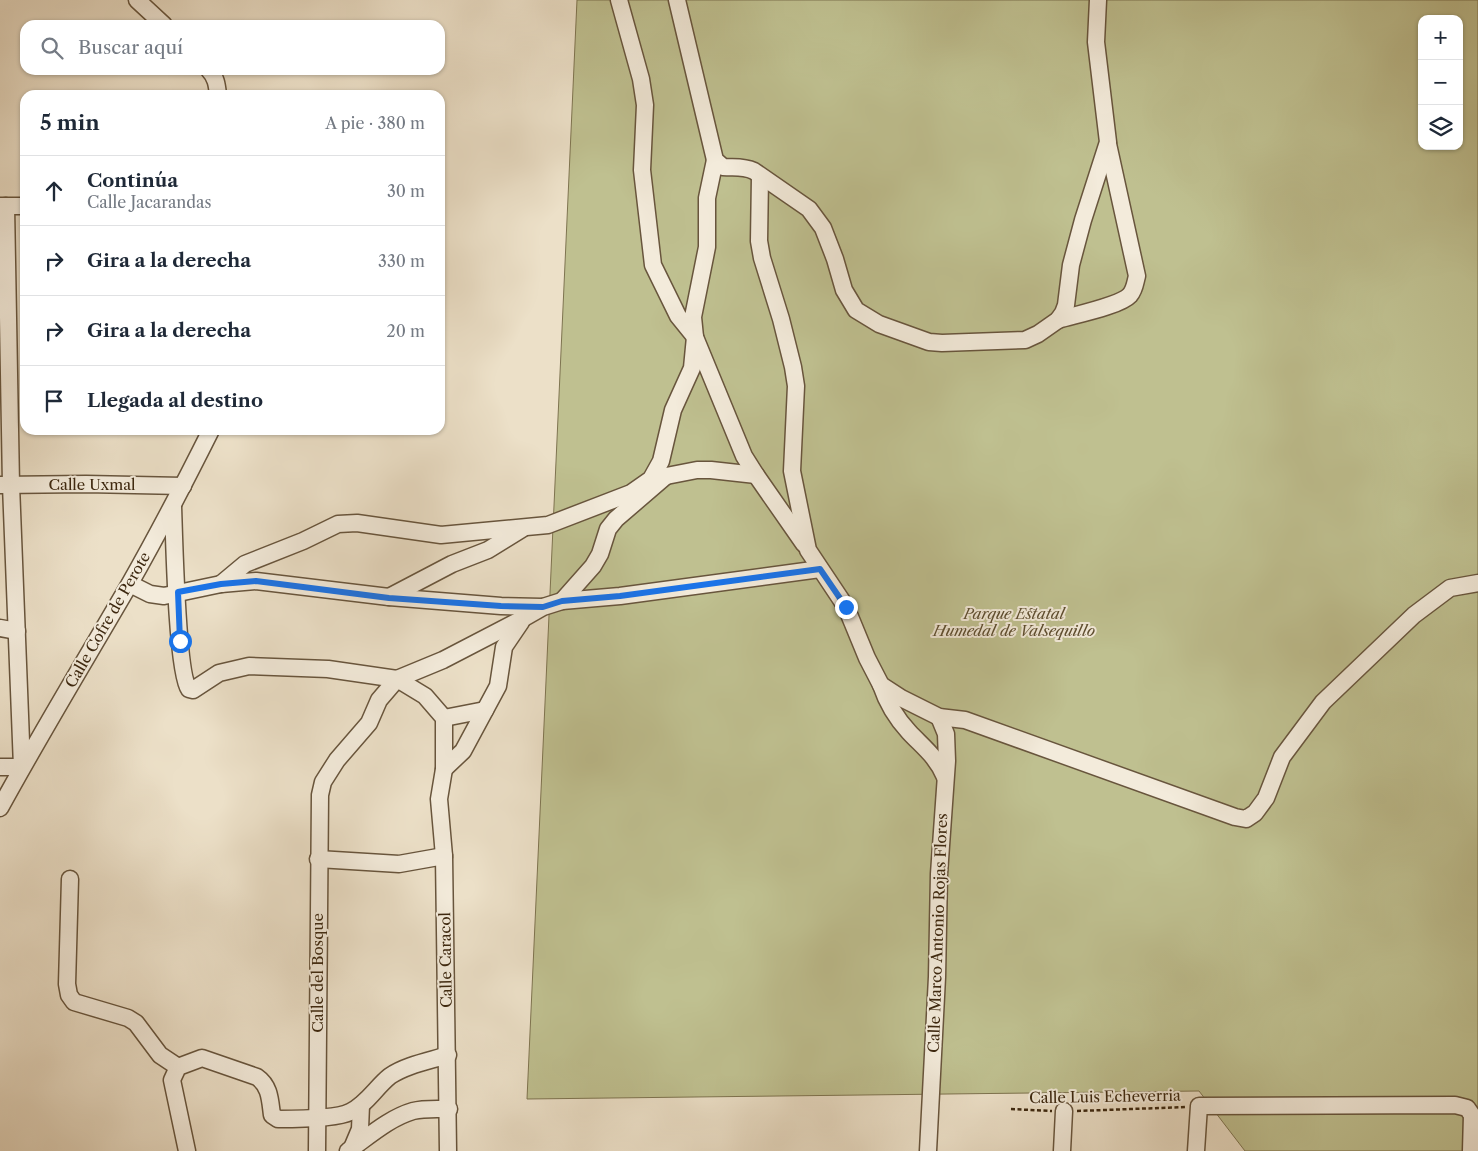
<!DOCTYPE html>
<html lang="es">
<meta charset="utf-8">
<style>
body{margin:0;font-family:"Libre Caslon Text",serif;background:#f2f2f3;color:#1f2937}
.controls{position:absolute;right:15px;top:15px;display:grid;overflow:hidden;border-radius:10px;box-shadow:0 1px 4px #0004}
.controls button{width:45px;height:45px;display:grid;place-items:center;padding:0;border:0;border-bottom:1px solid #e0e1e3;background:#fff;color:#1f2937;font:25px sans-serif}
.stop{position:absolute;width:15px;height:15px;margin:-11px;border:4px solid #1a73e8;border-radius:50%;background:#fff}
.stop.end{background:#1a73e8;border-color:#fff;box-shadow:0 1px 5px #0008}
.list{margin:0;padding:0;list-style:none}
h2{display:flex;justify-content:space-between;align-items:center;height:65px;margin:0;padding:0 20px;font-size:21px}
h2 small{font-size:16px;font-weight:400;color:#747a83}
.list li{display:grid;grid-template-columns:32px 1fr auto;gap:15px;align-items:center;box-sizing:border-box;height:70px;padding:0 20px;border-top:1px solid #e0e1e3}
.list b{display:block;font-size:19px;white-space:nowrap}
.list p{margin:0;font-size:16px;white-space:nowrap;color:#747a83}
.list em{font-size:16px;font-style:normal;color:#747a83}
.icon{flex:none;width:28px;height:28px;fill:none;stroke:currentColor;stroke-width:2;stroke-linecap:round;stroke-linejoin:round}
.map{position:relative;flex:none;width:1478px;height:1151px;overflow:hidden}
.search{position:absolute;background:#fff;box-shadow:0 1px 4px #0004;left:20px;top:20px;width:425px;height:55px;display:flex;align-items:center;gap:12px;box-sizing:border-box;padding:0 18px;border-radius:15px;color:#747a83;font-size:19px}
.panel{position:absolute;background:#fff;box-shadow:0 1px 4px #0004;left:20px;top:90px;width:425px;height:345px;border-radius:15px}
.map>svg:first-child{display:block}
.green{fill:#bfc090;stroke:#7e7450;fill-rule:evenodd}
.lines{fill:none;stroke-linecap:round;stroke-linejoin:round}
.minor-casing{stroke:#68553d;stroke-width:19}
.path{stroke:#3c270f;stroke-width:2.5;stroke-dasharray:4 2.5;stroke-linecap:butt}
.minor{stroke:#f3ebdb;stroke-width:16}
.route{stroke:#1a73e8;stroke-width:6}
.labels{text-anchor:middle;stroke-width:4;stroke-linejoin:round;paint-order:stroke}
.street-label{font-size:15px;fill:#3c270f;stroke:#f3ebdb}
.park-label{font-size:15px;font-style:italic;fill:#5d4d2f;stroke:#f3ebdb}
</style>
<div class="map">
<svg width="1478" height="1151" viewBox="0 0 1478 1151">
<rect width="100%" height="100%" fill="#ece0c8"/>
<filter id="stains"><feTurbulence type="fractalNoise" baseFrequency=".004" numOctaves="4"/><feColorMatrix values="0 0 0 0 .2 0 0 0 0 .09 0 0 0 0 .02 0 0 0 .5 -.17"/></filter>
<radialGradient id="worn" r=".72"><stop offset=".6" stop-color="#630" stop-opacity="0"/><stop offset="1" stop-color="#630" stop-opacity=".3"/></radialGradient>
<!-- green -->
<path class="green" d="M577,0H1478V1151H1245L1199,1091L527,1099ZM1422,19H1459V146H1422Z"/>
<g class="lines">
<!-- minor casing -->
<g class="minor-casing">
<g id="minor">
<polyline points="137,0 164,25"/>
<polyline points="619,0 641,79 645,105 642,170 653,265 678,316 695,337 744,456 756,475 804,544"/>
<path d="M677,0L715,160L723,167C734,168 743,166 754,171L809,209L823,228L835,259L844,290L856,310L879,324L929,342L942,343L1025,340L1038,334L1058,320L1063,313L1066,305L1071,265L1083,220L1108,142L1096,42L1098,0"/>
<path d="M209,70C216,77 217,85 218,95"/>
<polyline points="760,177 759,241 762,258 781,319 793,367 796,386 792,471 808,550 846,607 867,658 881,685 901,698 939,717 965,720 1235,817 1246,819 1255,813 1266,798 1282,757 1323,702 1414,615 1450,588 1478,583"/>
<polyline points="0,206 25,206"/>
<path d="M1058,320C1074,315 1120,306 1130,295C1135,289 1135,283 1137,276L1108,144"/>
<polyline points="656,478 697,470 711,470 756,475"/>
<polyline points="0,485 86,484 183,486"/>
<path d="M173,506C174,534 177,674 189,689L193,690L219,673L249,666L328,669L397,679L425,696L444,718V769L439,799L444,856L448,1151"/>
<polyline points="130,584 150,594 164,596 221,584 256,581 389,597 501,606 542,607"/>
<polyline points="221,584 245,564 303,541 338,524 357,523 441,535 548,525 631,493 651,479 661,461 673,410 692,368 695,337 693,317 707,247 707,198 715,160"/>
<polyline points="389,597 452,564 488,550 522,529"/>
<polyline points="562,601 593,566 600,554 608,529 616,519 666,476"/>
<polyline points="0,628 17,631"/>
<path d="M881,685C887,703 896,718 909,732C923,747 937,757 945,777"/>
<polyline points="444,718 485,710"/>
<polyline points="0,767 22,767 11,485 6,206"/>
<polyline points="444,769 463,751 498,686 504,647 521,622"/>
<path d="M0,808C41,733 86,659 129,585C158,534 185,482 211,430"/>
<polyline points="318,859 399,864 444,856"/>
<polyline points="70,879 67,984 69,995 74,1002 128,1018 136,1023 160,1055 178,1067"/>
<polyline points="352,1148 360,1129 361,1105"/>
<path d="M187,1151L172,1080L178,1067L202,1058L257,1077C270,1086 270,1100 272,1115L278,1119C295,1119 336,1119 350,1112C367,1104 376,1087 390,1076C406,1065 429,1061 448,1055"/>
<polyline points="317,1151 320,795 323,782 337,760 369,723 379,700 397,679 443,660 522,619 543,607 562,601 620,596 820,569"/>
<path d="M348,1151C368,1137 389,1118 413,1111C424,1108 437,1109 449,1109"/>
<polyline points="928,1151 937,977 939,874 947,761 946,734 939,717"/>
<polyline points="1062,1151 1064,1111"/>
<polyline points="1196,1151 1199,1106 1455,1105 1467,1108 1472,1115 1471,1151"/>
</g>
</g>
<!-- path -->
<g class="path">
<polyline points="1011,1109 1052,1111"/>
<polyline points="1077,1111 1186,1107"/>
</g>
<!-- minor -->
<use href="#minor" class="minor"/>
</g>
<g class="lines">
<!-- route -->
<polyline class="route" points="180,641 178,592 221,584 256,581 389,598 501,606 543,607 562,601 620,596 820,569 846,607"/>
</g>
<g class="labels">
<!-- street labels -->
<g class="street-label">
<text x="92" y="490">Calle Uxmal</text>
<text transform="translate(108 620) rotate(-60)" y="5">Calle Cofre de Perote</text>
<text transform="translate(938 933) rotate(-88)" y="5">Calle Marco Antonio Rojas Flores</text>
<text transform="translate(446 960) rotate(-91)" y="5">Calle Caracol</text>
<text transform="translate(318 973) rotate(-90)" y="5">Calle del Bosque</text>
<text transform="translate(1105 1097) rotate(-1)" y="5">Calle Luis Echeverria</text>
</g>
<!-- park labels -->
<g class="park-label">
<text x="1014" y="619">Parque Estatal<tspan x="1014" dy="17">Humedal de Valsequillo</tspan></text>
</g>
</g>
<rect width="100%" height="100%" filter="url(#stains)"/>
<rect width="100%" height="100%" fill="url(#worn)"/>
</svg>
<div class="controls">
<button>+</button>
<button>−</button>
<button><svg class="icon" aria-label="layers" viewBox="0 0 24 24"><path d="M12 4l9 5-9 5-9-5zM3 14l9 5 9-5"/></svg></button>
</div>
<div class="stop" style="left:180px;top:641px"></div>
<div class="stop end" style="left:846px;top:607px"></div>
<div class="search"><svg class="icon" aria-label="search" viewBox="0 0 24 24"><circle cx="10" cy="10" r="6"/><path d="M15 15l6 6"/></svg>Buscar aquí</div>
<section class="panel">
<h2>5 min<small>A pie · 380 m</small></h2>
<ul class="list">
<li><svg class="icon" aria-label="ahead" viewBox="0 0 24 24"><path d="M12 20V5M6 11l6-6 6 6"/></svg><div><b>Continúa</b><p>Calle Jacarandas</p></div><em>30 m</em></li>
<li><svg class="icon" aria-label="right" viewBox="0 0 24 24"><path d="M7 20v-9h11M14 6l5 5-5 5"/></svg><div><b>Gira a la derecha</b></div><em>330 m</em></li>
<li><svg class="icon" aria-label="right" viewBox="0 0 24 24"><path d="M7 20v-9h11M14 6l5 5-5 5"/></svg><div><b>Gira a la derecha</b></div><em>20 m</em></li>
<li><svg class="icon" aria-label="arrive" viewBox="0 0 24 24"><path d="M6 21V4h12l-3 4 3 4H6"/></svg><div><b>Llegada al destino</b></div></li>
</ul>
</section>
</div>
